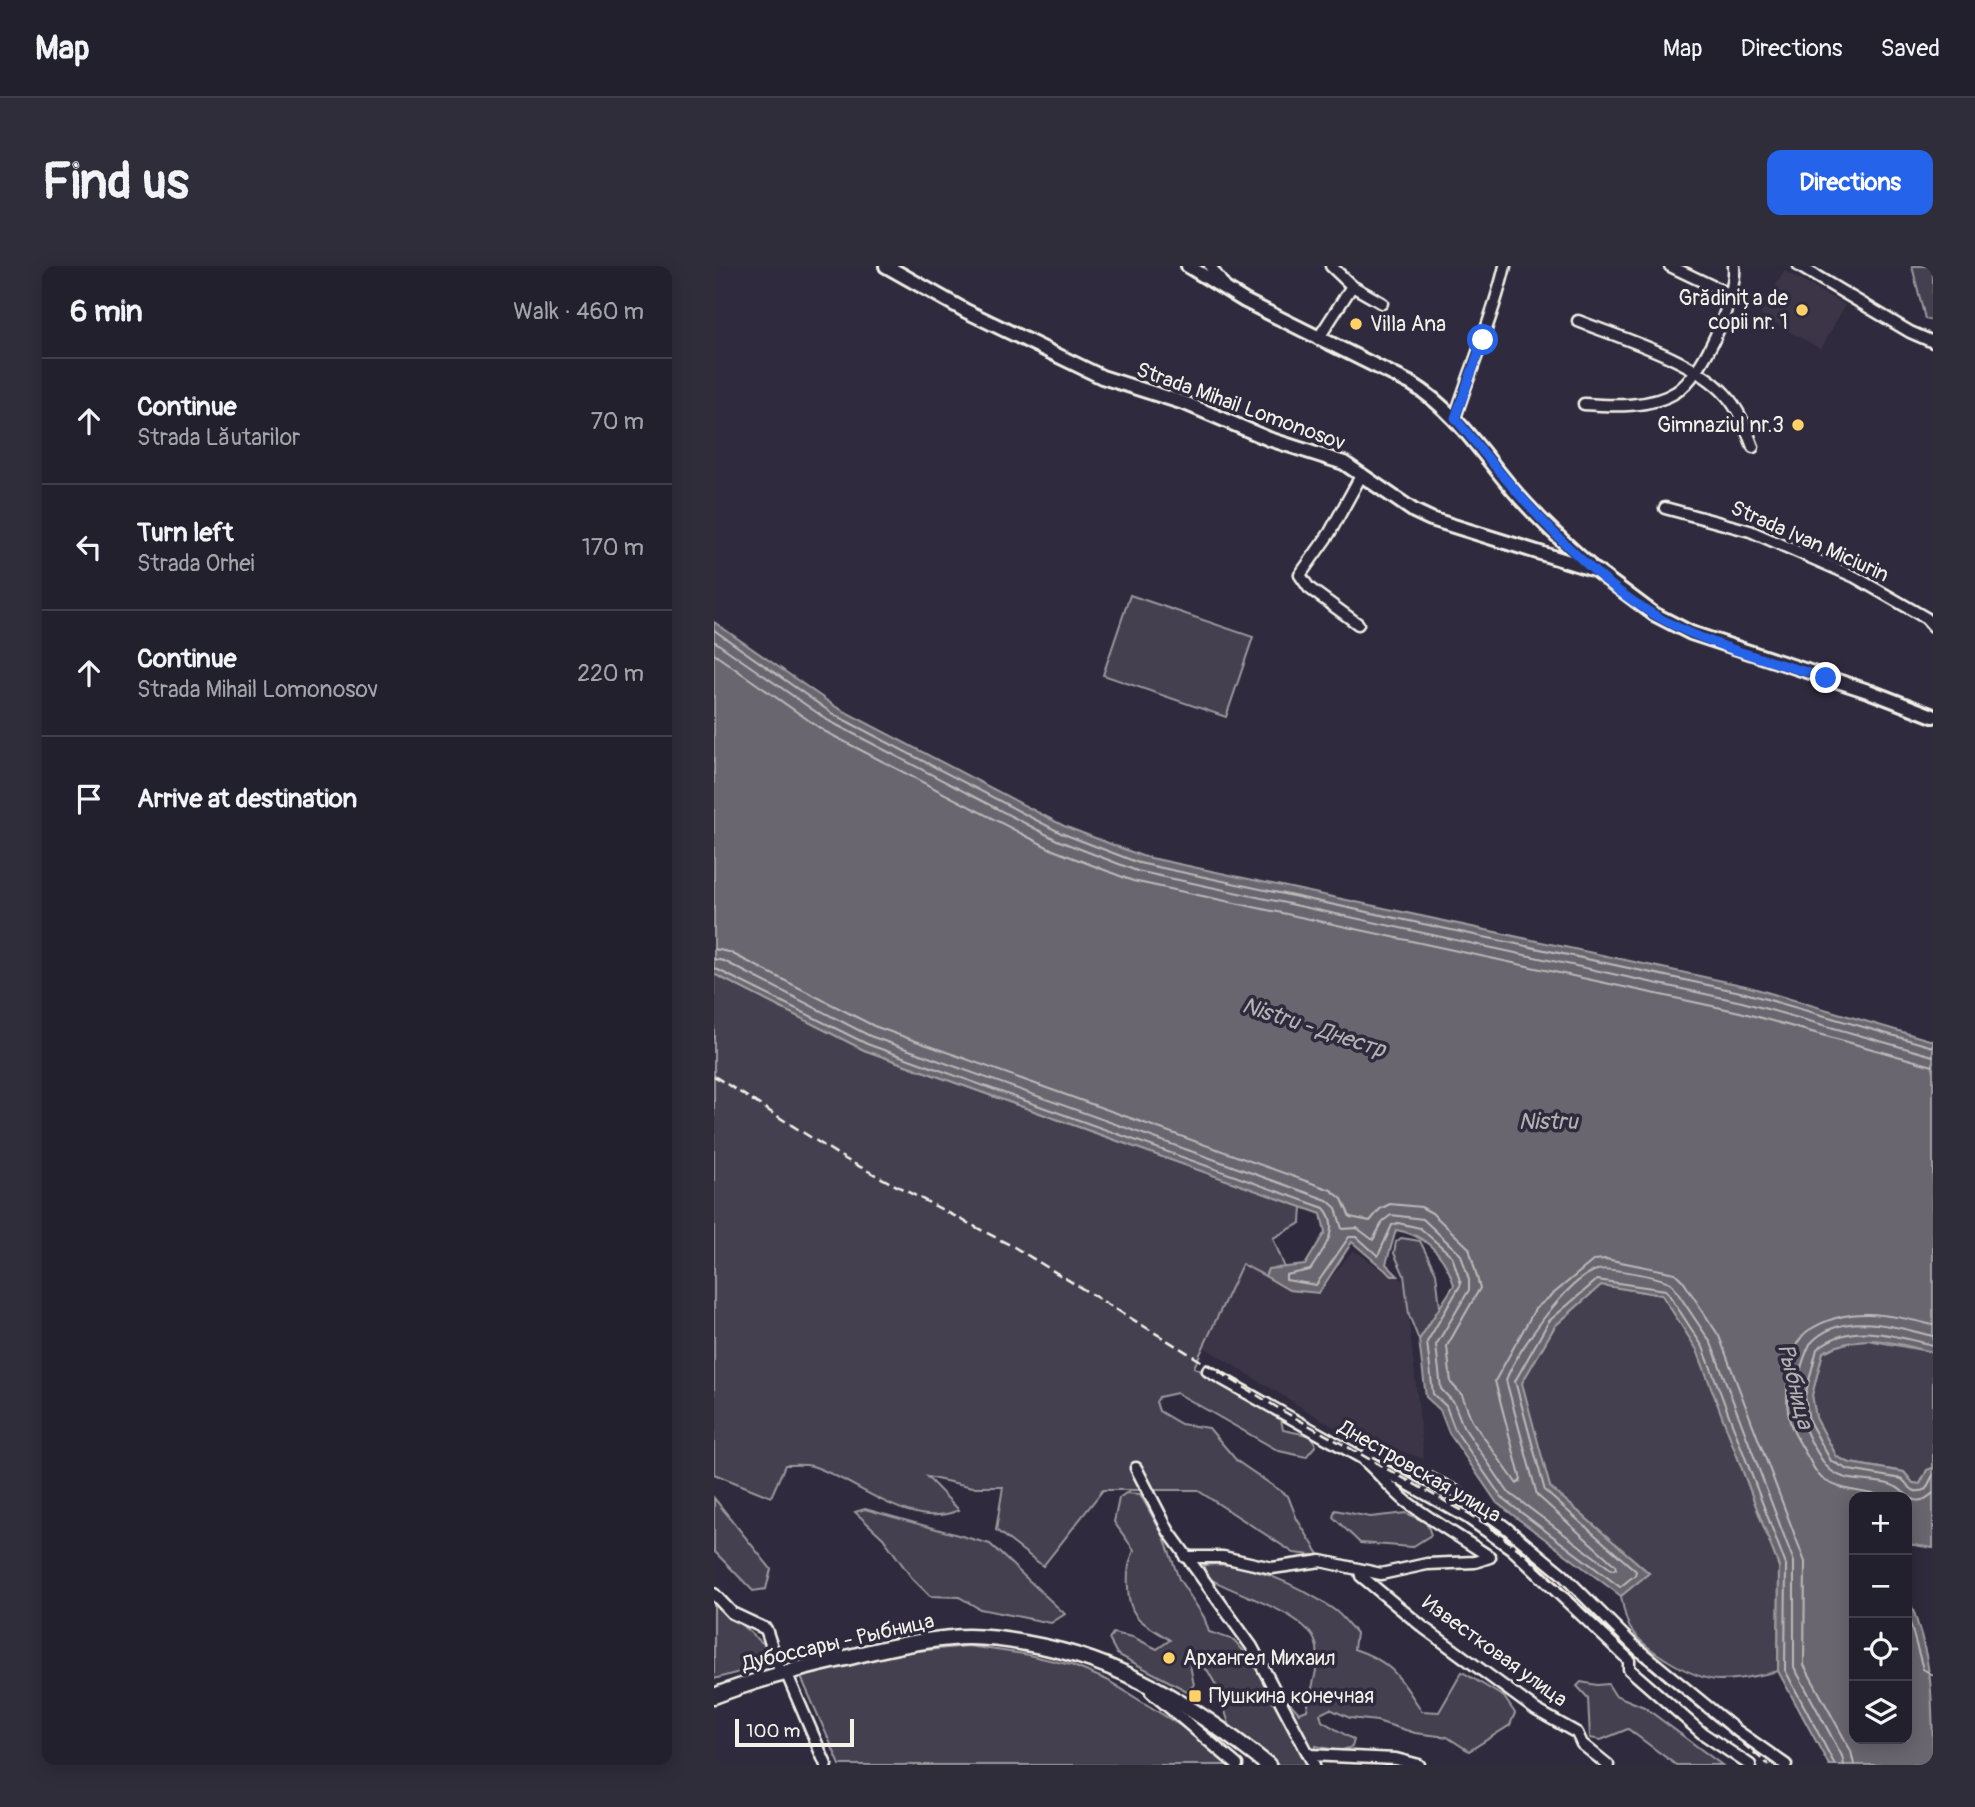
<!DOCTYPE html>
<meta charset="utf-8">
<style>
body{margin:0;font-family:Pangolin,sans-serif;background:#2f2d3a;color:#f1f3f6}
.controls{position:absolute;right:21px;bottom:21px;display:grid;overflow:hidden;border-radius:14px;box-shadow:0 4px 18px #0003}
.controls button{width:63px;height:63px;display:grid;place-items:center;padding:0;border:0;border-bottom:2px solid #403e4a;background:#23202e;color:#f1f3f6;font:35px sans-serif}
.scale{position:absolute;left:21px;bottom:18px;width:119px;box-sizing:border-box;padding-left:7px;border:4px solid #f4f1e8;border-top:0;font-size:19px;line-height:24px;white-space:nowrap;color:#f4f1e8;-webkit-text-stroke:5px #2f2a3d;paint-order:stroke}
.stop{position:absolute;width:21px;height:21px;margin:-16px;border:5px solid #2563eb;border-radius:50%;background:#fff}
.stop.end{background:#2563eb;border-color:#fff;box-shadow:0 2px 7px #0008}
.list{margin:0;padding:0;list-style:none}
h2{display:flex;justify-content:space-between;align-items:center;height:91px;margin:0;padding:0 28px;font-size:30px}
h2 small{font-size:23px;font-weight:400;color:#a3a3aa}
.list li{display:grid;grid-template-columns:46px 1fr auto;gap:21px;align-items:center;box-sizing:border-box;height:126px;padding:0 28px;border-top:2px solid #403e4a}
.list b{display:block;font-size:26px;white-space:nowrap}
.list p{margin:0;font-size:23px;white-space:nowrap;color:#a3a3aa}
.list em{font-size:23px;font-style:normal;color:#a3a3aa}
.icon{flex:none;width:38px;height:38px;fill:none;stroke:currentColor;stroke-width:2;stroke-linecap:round;stroke-linejoin:round}
.map{position:relative;flex:none;width:1219px;height:1499px;overflow:hidden;border-radius:14px}
header{display:flex;align-items:center;gap:42px;box-sizing:border-box;height:98px;padding:0 35px;background:#23202e;border-bottom:2px solid #403e4a}
header strong{font-size:33px}
nav{display:flex;gap:38px;margin-inline-start:auto;font-size:24px}
.intro{display:flex;align-items:center;justify-content:space-between;box-sizing:border-box;height:168px;padding:0 42px}
h1{margin:0;font-size:49px}
.button{padding:18px 32px;border-radius:14px;background:#2563eb;color:#fff;font-size:24px;font-weight:700}
main{display:flex;gap:42px;padding:0 42px}
aside{flex:1;background:#23202e;border-radius:14px;box-shadow:0 4px 18px #0003}
.map>svg:first-child{display:block}
.built{fill:#3b3647}
.green{fill:#454050;stroke:#9c989c;stroke-width:2}
.water{fill:#6a6670;stroke:#a19ea0;stroke-width:2}
.lines{fill:none;stroke-linecap:round;stroke-linejoin:round}
.shore{stroke:#bdb9b8;stroke-width:2}
.minor-casing{stroke:#f4f1e8;stroke-width:15}
.major-casing{stroke:#f4f1e8;stroke-width:18}
.highway-casing{stroke:#f4f1e8;stroke-width:19}
.minor{stroke:#2f2a3d;stroke-width:10}
.major{stroke:#2f2a3d;stroke-width:12}
.highway{stroke:#2f2a3d;stroke-width:14}
.rail{stroke:#f4f1e8;stroke-width:2.5;stroke-dasharray:10 5;stroke-linecap:butt}
.route{stroke:#2563eb;stroke-width:9}
.poi-dot{fill:#ffd166;stroke:#2f2a3d;stroke-width:2.5}
.labels{text-anchor:middle;stroke-width:7;stroke-linejoin:round;paint-order:stroke}
.poi-label{font-size:21px;fill:#f4f1e8;stroke:#2f2a3d;text-anchor:start}
.street-label{font-size:21px;fill:#f4f1e8;stroke:#2f2a3d}
.water-label{font-size:23px;font-style:italic;fill:#b6b2b2;stroke:#2f2a3d}
</style>
<header>
<strong>Map</strong>
<nav><a>Map</a><a>Directions</a><a>Saved</a></nav>
</header>
<div class="intro"><h1>Find us</h1><a class="button">Directions</a></div>
<main>
<aside>
<h2>6 min<small>Walk · 460 m</small></h2>
<ul class="list">
<li><svg class="icon" aria-label="ahead" viewBox="0 0 24 24"><path d="M12 20V5M6 11l6-6 6 6"/></svg><div><b>Continue</b><p>Strada Lăutarilor</p></div><em>70 m</em></li>
<li><svg class="icon" aria-label="left" viewBox="0 0 24 24"><path d="M17 20v-9H6M10 6l-5 5 5 5"/></svg><div><b>Turn left</b><p>Strada Orhei</p></div><em>170 m</em></li>
<li><svg class="icon" aria-label="ahead" viewBox="0 0 24 24"><path d="M12 20V5M6 11l6-6 6 6"/></svg><div><b>Continue</b><p>Strada Mihail Lomonosov</p></div><em>220 m</em></li>
<li><svg class="icon" aria-label="arrive" viewBox="0 0 24 24"><path d="M6 21V4h12l-3 4 3 4H6"/></svg><div><b>Arrive at destination</b></div></li>
</ul>
</aside>
<div class="map">
<svg width="1219" height="1499" viewBox="0 0 1219 1499">
<rect width="100%" height="100%" fill="#2f2a3d"/>
<filter id="ink" filterUnits="userSpaceOnUse"><feTurbulence type="fractalNoise" baseFrequency=".0143" numOctaves="2"/><feDisplacementMap in="SourceGraphic" scale="14" xChannelSelector="R" yChannelSelector="G"/><feConvolveMatrix kernelMatrix="1 2 1 2 8 2 1 2 1" color-interpolation-filters="sRGB"/></filter>
<g filter="url(#ink)">
<!-- built -->
<g class="built">
<polygon points="1070,5 1131,39 1107,83 1046,49"/>
<polygon points="639,984 677,1010 684,1010 691,1018 710,1193 621,1162 488,1080 528,998 575,1024 605,1027"/>
</g>
<!-- green -->
<g class="green">
<polygon points="1198,0 1219,0 1219,55 1211,53"/>
<polygon points="416,329 539,371 512,451 389,409"/>
<path d="M0,708L150,784L588,941L587,957L559,972L571,1002L555,1003L551,1010L528,998L480,1101L561,1146L567,1153L569,1164L598,1170L602,1179L592,1191L565,1185L463,1127L445,1131L442,1136L445,1145L467,1158L495,1162L523,1195L574,1230L583,1253L606,1290L580,1287L483,1224H389L329,1300L282,1264L289,1221H259L213,1211L245,1244C196,1266 143,1214 98,1200C90,1198 79,1199 71,1199L57,1231L0,1208Z"/>
<polygon points="687,972 706,975 722,1007 726,1041 705,1074 695,1049 690,1009 680,987 682,976"/>
<path d="M887,1019L948,1029L983,1083L1065,1301L1064,1405C1044,1410 1024,1414 1004,1414C979,1413 929,1383 916,1362C911,1353 909,1340 907,1330L935,1307L836,1221L807,1117L841,1060Z"/>
<polygon points="1143,1072 1219,1086 1219,1202 1213,1204 1206,1218 1199,1217 1190,1206 1136,1197 1123,1191 1102,1152 1098,1129 1109,1086"/>
<path d="M412,1227L426,1228L450,1271L465,1313L490,1351L495,1366L520,1374L585,1447L593,1444C596,1425 609,1393 601,1375C589,1345 517,1327 491,1310L490,1299C530,1293 586,1320 619,1343C628,1349 635,1359 642,1367L640,1383C680,1396 686,1413 708,1445L725,1446L748,1406L790,1431L801,1447L796,1459L755,1485L733,1471L701,1467L663,1455L636,1452L616,1443L606,1448L608,1455L640,1474L638,1481L625,1485L602,1480L601,1499H565L517,1464L504,1423L494,1405L474,1389L480,1419L473,1425L403,1388L395,1373L399,1367L419,1371L443,1383L456,1374C431,1357 415,1355 414,1322C413,1307 414,1299 420,1284L400,1256L405,1232Z"/>
<polygon points="0,1232 57,1303 52,1323 39,1325 0,1285"/>
<polygon points="151,1243 276,1278 351,1348 337,1357 266,1343 245,1331 216,1330 198,1312 169,1272 141,1246"/>
<polygon points="621,1244 656,1251 692,1247 713,1257 717,1269 698,1281 646,1277 619,1251"/>
<polygon points="0,1336 51,1379 54,1398 0,1413"/>
<polygon points="254,1380 310,1388 357,1399 393,1414 491,1475 517,1499 126,1499 87,1411 183,1387"/>
<polygon points="867,1416 883,1419 894,1418 901,1429 930,1441 1008,1499 962,1499 914,1463 887,1474 876,1472 874,1432 863,1420"/>
</g>
<!-- water -->
<path class="water" d="M0,356L122,441L350,560L428,590L1032,720L1219,775V1086C1174,1076 1153,1065 1109,1086L1098,1129L1102,1152L1123,1191L1136,1197L1190,1206L1199,1217L1206,1218L1213,1204L1219,1202V1282L1193,1278V1231H1140V1473H1193V1328C1219,1391 1219,1432 1219,1499H1115L1064,1405L1065,1301L983,1084L948,1029L887,1019L841,1060L808,1117L836,1221L935,1307L907,1330L783,1237L735,1167L726,1144L712,1131L705,1074L740,1019C731,990 713,969 682,964L672,998L684,1010H678L638,976L605,1027L575,1024L551,1010L554,1003L591,999L611,966L607,948L150,784L0,708Z"/>
<g class="lines">
<!-- shore -->
<g class="shore">
<polyline points="0,364 119,448 347,567 425,597 1031,727 1219,781"/>
<polyline points="0,375 115,455 343,574 423,605 1028,736 1219,790"/>
<polyline points="0,388 110,465 339,584 419,615 1026,746 1219,800"/>
<polyline points="0,683 15,686 160,760 617,924 628,933 636,951 656,955 666,943 676,938 707,941 718,947 755,982 766,1022 733,1080 737,1117 748,1129 758,1155 803,1218 807,1214 781,1115 821,1043 880,994 892,993 961,1007 969,1015 1005,1070 1091,1296 1090,1399 1137,1485 1140,1499"/>
<path d="M0,693L10,695L156,770L613,934L622,942L628,963L643,962L659,974L669,955L677,949L709,953L747,989L755,1014V1024L722,1079L727,1123L740,1137L749,1160L794,1226L898,1304L902,1303L901,1299L823,1229L792,1114C802,1086 854,1012 883,1004C895,1001 946,1011 957,1017L997,1077L1080,1296V1401L1128,1490L1130,1499"/>
<path d="M0,702L153,778L610,942C628,962 608,986 596,1004L572,1009V1014L602,1019L635,971H643L664,990L678,959L684,957L706,962L738,990L747,1018L713,1076L719,1128L732,1140L741,1164L788,1232L906,1321L921,1309L922,1305L831,1225L801,1115L835,1055L883,1014L952,1024L989,1081L1072,1299L1071,1404L1121,1499"/>
<path d="M1219,1070C1181,1061 1127,1043 1096,1078C1078,1117 1079,1144 1100,1181C1109,1195 1112,1205 1129,1211C1145,1217 1168,1213 1182,1221C1195,1228 1201,1244 1219,1227"/>
<path d="M1219,1079C1180,1070 1137,1054 1103,1083L1091,1130L1095,1155L1117,1195L1135,1204L1188,1213C1195,1220 1199,1230 1212,1223L1219,1209"/>
<path d="M1177,1231C1155,1226 1130,1226 1110,1214C1101,1208 1098,1197 1092,1188C1087,1178 1080,1169 1077,1159C1069,1136 1072,1079 1095,1064C1136,1038 1176,1049 1219,1059"/>
<polyline points="1193,1346 1209,1403 1219,1409"/>
</g>
<!-- minor casing -->
<g class="minor-casing">
<g id="minor">
<polyline points="496,0 511,21"/>
<polyline points="617,0 638,20 668,37"/>
<polyline points="956,0 1017,29"/>
<polyline points="1085,0 1196,66 1219,76"/>
<path d="M864,55C907,72 981,94 1011,128C1025,143 1032,162 1039,181"/>
<polyline points="604,73 638,20"/>
<path d="M870,138C898,140 937,142 962,126C989,110 1023,31 1020,0"/>
<path d="M741,152C757,101 779,52 791,0"/>
<polyline points="951,242 1036,265 1141,311 1212,352 1219,360"/>
<polyline points="644,358 595,322 586,309 615,268 648,208"/>
<polyline points="494,1105 754,1252 798,1283 915,1394 915,1403 988,1467 1036,1499"/>
<polyline points="422,1202 455,1266 538,1381 600,1499"/>
<path d="M471,1291H509L558,1302L607,1295L667,1308L713,1298L761,1296L776,1291C749,1273 720,1256 693,1236C677,1223 665,1207 650,1194L657,1183L741,1225L790,1260L848,1308L921,1381L1022,1464L1072,1499"/>
<polyline points="646,1304 647,1310 710,1362 822,1444 863,1467 868,1478 894,1499"/>
<polyline points="0,1328 18,1347 52,1363 67,1408"/>
<polyline points="72,1406 112,1499"/>
<polyline points="437,1426 523,1499"/>
<polyline points="595,1489 682,1493 705,1499"/>
</g>
</g>
<!-- major casing -->
<g class="major-casing">
<g id="major">
<polyline points="172,0 252,45 388,111 473,138 555,173 630,197 700,245 717,253 881,304 940,348 977,367 1157,426 1219,450"/>
<path d="M474,0L531,35L698,118C739,143 765,183 795,219C819,248 847,274 875,299"/>
</g>
</g>
<!-- highway casing -->
<g class="highway-casing">
<path id="highway" d="M0,1430C43,1413 87,1402 132,1392C166,1383 202,1375 237,1372C263,1369 290,1373 316,1378C408,1394 482,1442 554,1499"/>
</g>
<!-- minor -->
<use href="#minor" class="minor"/>
<!-- major -->
<use href="#major" class="major"/>
<!-- highway -->
<use href="#highway" class="highway"/>
<!-- rail -->
<polyline class="rail" points="0,810 131,893 300,981 569,1145 772,1258 812,1289 908,1378 1055,1499"/>
</g>
</g>
<g class="lines" filter="url(#ink)">
<!-- route -->
<path class="route" d="M769,74L741,152C802,226 873,317 961,360C1009,383 1061,396 1112,412"/>
</g>
<!-- markers -->
<g class="poi-dot">
<circle cx="1088" cy="44" r="7"/>
<circle cx="642" cy="58" r="7"/>
<circle cx="1084" cy="159" r="7"/>
<circle cx="455" cy="1392" r="7"/>
<rect x="474" y="1423" width="14" height="14" rx="3.5"/>
</g>
<g class="labels">
<!-- poi labels -->
<g class="poi-label">
<text x="1074" y="39" text-anchor="end">Grădinița de<tspan x="1074" dy="24">copii nr. 1</tspan></text>
<text x="656" y="65">Villa Ana</text>
<text x="1070" y="166" text-anchor="end">Gimnaziul nr.3</text>
<text x="469" y="1399">Архангел Михаил</text>
<text x="495" y="1437">Пушкина конечная</text>
</g>
<!-- street labels -->
<g class="street-label">
<text transform="translate(527 140) rotate(20)" y="7">Strada Mihail Lomonosov</text>
<text transform="translate(1096 275) rotate(24)" y="7">Strada Ivan Miciurin</text>
<text transform="translate(706 1205) rotate(30)" y="7">Днестровская улица</text>
<text transform="translate(124 1376) rotate(-13)" y="7">Дубоссары - Рыбница</text>
<text transform="translate(781 1385) rotate(36)" y="7">Известковая улица</text>
</g>
<!-- water labels -->
<g class="water-label">
<text transform="translate(600 761) rotate(18)" y="8">Nistru - Днестр</text>
<text x="834" y="863">Nistru</text>
<text transform="translate(1082 1120) rotate(76)" y="8">Рыбница</text>
</g>
</g>
</svg>
<div class="controls">
<button>+</button>
<button>−</button>
<button><svg class="icon" aria-label="locate" viewBox="0 0 24 24"><circle cx="12" cy="12" r="6"/><path d="M12 2v4M12 18v4M2 12h4M18 12h4"/></svg></button>
<button><svg class="icon" aria-label="layers" viewBox="0 0 24 24"><path d="M12 4l9 5-9 5-9-5zM3 14l9 5 9-5"/></svg></button>
</div>
<div class="scale">100 m</div>
<div class="stop" style="left:769px;top:74px"></div>
<div class="stop end" style="left:1112px;top:412px"></div>
</div>
</main>
